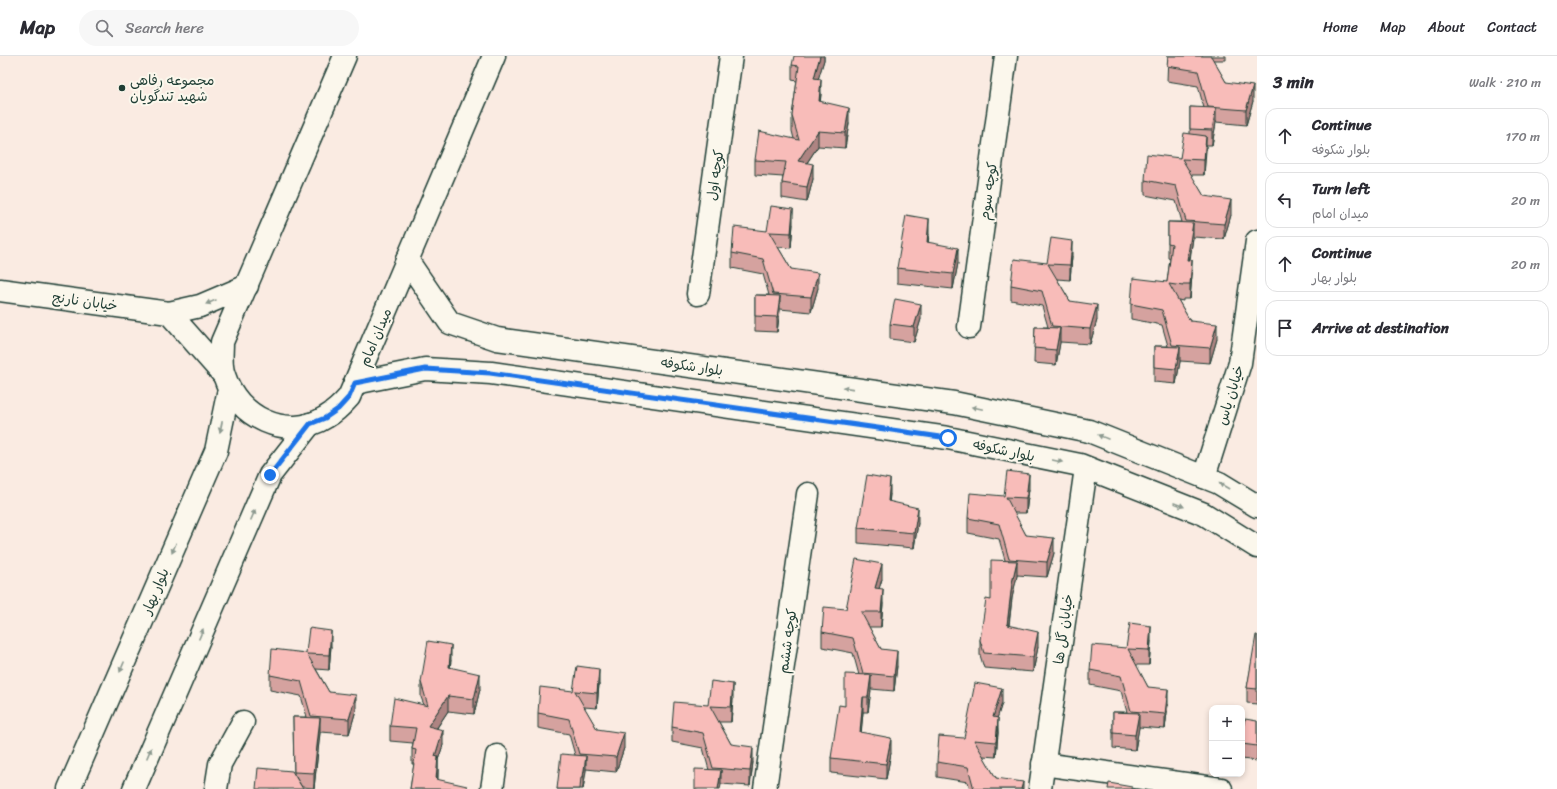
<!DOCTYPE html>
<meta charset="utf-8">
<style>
body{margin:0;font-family:Sriracha,"Playpen Sans Arabic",sans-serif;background:#f7f7f7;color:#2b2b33}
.controls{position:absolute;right:12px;bottom:12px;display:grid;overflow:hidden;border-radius:8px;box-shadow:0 2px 6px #0003}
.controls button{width:36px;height:36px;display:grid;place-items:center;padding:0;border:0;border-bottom:1px solid #e1e1e2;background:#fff;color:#2b2b33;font:20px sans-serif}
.stop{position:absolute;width:12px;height:12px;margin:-9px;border:3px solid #1a73e8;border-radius:50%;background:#fff}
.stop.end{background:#1a73e8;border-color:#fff;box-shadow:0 1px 4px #0008}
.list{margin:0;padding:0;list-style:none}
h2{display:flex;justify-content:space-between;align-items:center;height:52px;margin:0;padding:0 16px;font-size:17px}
h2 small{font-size:13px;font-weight:400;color:#7c7c81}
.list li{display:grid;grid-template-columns:26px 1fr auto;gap:12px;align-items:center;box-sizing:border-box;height:56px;margin:0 8px 8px;padding:0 8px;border:1px solid #e1e1e2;border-radius:12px}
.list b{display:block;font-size:15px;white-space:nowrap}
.list p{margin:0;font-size:13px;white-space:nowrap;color:#7c7c81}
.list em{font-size:13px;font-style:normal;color:#7c7c81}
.icon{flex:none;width:22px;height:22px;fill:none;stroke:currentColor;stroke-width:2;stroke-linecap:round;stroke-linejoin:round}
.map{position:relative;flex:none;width:1257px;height:733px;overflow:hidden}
header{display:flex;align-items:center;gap:24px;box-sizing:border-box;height:56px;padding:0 20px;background:#fff;border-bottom:1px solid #e1e1e2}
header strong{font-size:19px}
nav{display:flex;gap:22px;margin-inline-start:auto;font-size:14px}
.search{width:280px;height:36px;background:#f7f7f7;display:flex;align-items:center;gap:10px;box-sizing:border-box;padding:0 14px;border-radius:22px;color:#7c7c81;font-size:15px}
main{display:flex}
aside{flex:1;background:#fff}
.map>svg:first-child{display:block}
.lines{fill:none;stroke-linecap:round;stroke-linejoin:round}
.minor-casing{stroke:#1f3d34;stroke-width:25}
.tertiary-casing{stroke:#1f3d34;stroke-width:25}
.minor{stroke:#fbf7ec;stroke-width:22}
.tertiary{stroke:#fbf7ec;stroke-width:22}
.wall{fill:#d5a29f;stroke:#1f3d34}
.shaded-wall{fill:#ae8482;stroke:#1f3d34}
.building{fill:#f8bcb9;stroke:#1f3d34}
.oneway{fill:#8d9a90}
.route{stroke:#1a73e8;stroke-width:5}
.poi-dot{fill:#1f3d34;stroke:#fbf7ec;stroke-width:1.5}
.labels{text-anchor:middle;stroke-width:4;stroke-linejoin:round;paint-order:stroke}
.poi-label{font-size:14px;fill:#1f3d34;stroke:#fbf7ec;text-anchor:start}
.street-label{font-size:14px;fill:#1f3d34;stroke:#fbf7ec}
</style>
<header>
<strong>Map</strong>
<div class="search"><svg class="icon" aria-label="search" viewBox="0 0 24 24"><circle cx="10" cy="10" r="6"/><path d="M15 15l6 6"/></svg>Search here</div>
<nav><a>Home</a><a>Map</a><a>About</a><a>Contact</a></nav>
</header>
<main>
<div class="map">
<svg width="1257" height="733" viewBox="0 0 1257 733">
<rect width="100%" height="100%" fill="#faebe2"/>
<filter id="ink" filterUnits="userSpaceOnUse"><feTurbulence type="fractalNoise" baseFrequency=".025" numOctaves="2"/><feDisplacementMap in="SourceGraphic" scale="8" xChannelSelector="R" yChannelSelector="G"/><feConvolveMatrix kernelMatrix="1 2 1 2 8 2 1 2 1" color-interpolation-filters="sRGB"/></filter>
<g filter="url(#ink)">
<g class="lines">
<!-- minor casing -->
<g class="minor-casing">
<g id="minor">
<polyline points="698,238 731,0"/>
<polyline points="969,271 1006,0"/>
<polyline points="223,318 169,257 200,250 247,230"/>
<polyline points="1204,421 1240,307 1257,185"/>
<polyline points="1043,708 1221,733"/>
<polyline points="216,733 220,708 243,666"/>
<polyline points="492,733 497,700"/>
<polyline points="765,733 808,438"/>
<polyline points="1040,733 1086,412"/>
</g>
</g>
<!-- tertiary casing -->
<g class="tertiary-casing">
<g id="tertiary">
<path d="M345,0L222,286C222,297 220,309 224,319C237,361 287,386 326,361C335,356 342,349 349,341L494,0"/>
<polyline points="407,204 450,267 497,283 954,347 1089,375 1219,427 1257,450"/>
<polyline points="0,234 169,257"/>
<polyline points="355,327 425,313 491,317 948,382 1080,409 1204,458 1257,491"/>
<polyline points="69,733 216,395 229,333"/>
<polyline points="134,733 270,419 310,368"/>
</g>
</g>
<!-- minor -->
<use href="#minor" class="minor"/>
<!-- tertiary -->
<use href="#tertiary" class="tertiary"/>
</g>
<!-- wall -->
<g class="wall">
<polygon points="824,0 824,4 818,23 821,38 820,46 849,67 845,92 818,90 807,107 813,123 807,146 782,142 782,127 783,121 755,119 755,104 794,83 792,75 792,60 797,25 792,24 792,9"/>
<polygon points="1168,0 1226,0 1226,4 1213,4 1226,26 1253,45 1246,69 1216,66 1212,89 1206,89 1204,119 1191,119 1204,140 1231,159 1224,183 1193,181 1190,204 1192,219 1190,243 1183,243 1183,245 1178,244 1190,265 1217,283 1210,307 1180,305 1176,328 1154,326 1154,290 1168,290 1162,269 1131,263 1131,248 1167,226 1170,203 1168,202 1168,166 1182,166 1176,145 1145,139 1145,124 1180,102 1190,78 1190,51 1204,52 1198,30 1167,25"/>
<polygon points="793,168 791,192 778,191 791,213 818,232 811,256 780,253 777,276 755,275 755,239 769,239 763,218 732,212 732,197 767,175"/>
<polygon points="929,178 928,186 958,207 953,233 897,227 897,212"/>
<polygon points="1072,200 1070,224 1057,223 1070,245 1097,264 1090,288 1060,286 1056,309 1034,307 1035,271 1048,271 1042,250 1011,244 1011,229 1047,207"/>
<polygon points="921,263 914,286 890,283 890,268"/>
<polygon points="1029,433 1026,457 1014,457 1026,479 1054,497 1047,521 1017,519 1012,542 1009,570 1038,591 1033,616 984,612 980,599 980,584 991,544 1005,504 999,483 968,477 968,462 1004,440"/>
<polygon points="890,438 889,446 918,467 914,492 858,487 858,472"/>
<polygon points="882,523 879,532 883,548 881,571 869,571 881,593 897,610 894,635 871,633 868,656 863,656 861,676 891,697 886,723 831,717 831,702 845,650 859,619 853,597 822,591 822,576 846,553"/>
<polygon points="1257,579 1257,648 1247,647 1247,632"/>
<polygon points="1151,585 1149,609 1136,609 1148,631 1168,648 1165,673 1139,671 1135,694 1113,692 1113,656 1127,656 1121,635 1090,629 1090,614 1126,592"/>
<polygon points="331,590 329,614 316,613 329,636 356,654 349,678 320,676 314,732 302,731 294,718 293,661 307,661 301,640 270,634 270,619 306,597"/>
<polygon points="451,604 450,611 480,633 474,658 448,655 437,672 443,689 438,704 438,724 467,733 410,733 414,708 412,708 412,693 413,687 390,685 390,670 424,649 421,641 421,626"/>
<polygon points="599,628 597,652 584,651 597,673 624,692 616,716 586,713 583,733 557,733 575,699 569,678 538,672 538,657 573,635"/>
<polygon points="733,643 731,666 719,666 731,688 753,706 750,730 721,728 709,714 703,692 672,686 672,671 708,649"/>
<polygon points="1002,647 997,662 998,677 996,701 983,700 996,722 1023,733 970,733 968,726 937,721 937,706 964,682"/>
<polygon points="1257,665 1257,705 1242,703 1242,677"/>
</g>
<!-- shaded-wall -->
<g class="shaded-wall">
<polygon points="820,0 824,0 824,4 814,37 814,22"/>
<polygon points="821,23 821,38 819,60 819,45"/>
<polygon points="1253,30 1253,45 1246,69 1246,54"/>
<polygon points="849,52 849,67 845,92 845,77"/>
<polygon points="1216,52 1216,67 1212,89 1212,74"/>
<polygon points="818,75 818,90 798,120 798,105"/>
<polygon points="1206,80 1206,95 1204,119 1204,104"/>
<polygon points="813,108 813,123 807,146 807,131"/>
<polygon points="1231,144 1231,159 1224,183 1224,168"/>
<polygon points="793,153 793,168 791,192 791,177"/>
<polygon points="929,163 929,178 927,201 927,186"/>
<polygon points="1193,167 1193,182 1187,219 1187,204"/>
<polygon points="1072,185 1072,200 1070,224 1070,209"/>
<polygon points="958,192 958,207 953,233 953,218"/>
<polygon points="1192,204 1192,219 1190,243 1190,228"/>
<polygon points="818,217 818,232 811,256 811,241"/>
<polygon points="780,240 780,255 777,276 777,261"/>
<polygon points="921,248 921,263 914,286 914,271"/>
<polygon points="1097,249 1097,264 1090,288 1090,273"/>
<polygon points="1217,268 1217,283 1210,307 1210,292"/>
<polygon points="1060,272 1060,287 1056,309 1056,294"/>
<polygon points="1180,291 1180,306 1176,328 1176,313"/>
<polygon points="1029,418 1029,433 1026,457 1026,442"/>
<polygon points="890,423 890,438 888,460 888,445"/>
<polygon points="918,452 918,467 914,492 914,477"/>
<polygon points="1054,482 1054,497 1047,521 1047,506"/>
<polygon points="1017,505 1017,520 1012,542 1007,584 1007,569 1012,527"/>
<polygon points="882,508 882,523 875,547 875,532"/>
<polygon points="883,533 883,548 881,571 881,556"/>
<polygon points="1151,570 1151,585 1149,609 1149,594"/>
<polygon points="331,575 331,590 329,614 329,599"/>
<polygon points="1038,576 1038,591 1033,616 1033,601"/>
<polygon points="451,589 451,604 449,626 449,611"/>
<polygon points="897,595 897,610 894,635 894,620"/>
<polygon points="599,613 599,628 597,652 597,637"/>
<polygon points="480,618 480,633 474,658 474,643"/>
<polygon points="871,619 871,634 868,656 868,641"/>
<polygon points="733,628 733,643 731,666 731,651"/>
<polygon points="1002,632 1002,647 993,676 993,661"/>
<polygon points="1168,633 1168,648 1165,673 1165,658"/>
<polygon points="356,639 356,654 349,678 349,663"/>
<polygon points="448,640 448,655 428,685 428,670"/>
<polygon points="863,641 863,656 860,691 860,676"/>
<polygon points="1139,657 1139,672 1135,694 1135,679"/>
<polygon points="320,662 320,677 314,732 314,717"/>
<polygon points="998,662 998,677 996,701 996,686"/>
<polygon points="443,674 443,689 438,704 438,716 437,733 435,700"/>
<polygon points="624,677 624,692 616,716 616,701"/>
<polygon points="891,682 891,697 886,723 886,708"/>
<polygon points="753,691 753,706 750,730 750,715"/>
<polygon points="586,700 586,715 583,733 583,721"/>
<polygon points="721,714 721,729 720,733 718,733"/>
<polygon points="1023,726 1023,733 1021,733"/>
</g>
<!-- building -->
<g class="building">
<polygon points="794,0 820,0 814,22 821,23 819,45 849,52 845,77 818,75 798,105 813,108 807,131 782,127 786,106 755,104 759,75 799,84 792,60 799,10 792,9"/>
<polygon points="1168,0 1211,0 1226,26 1253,30 1246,54 1208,51 1198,15 1167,10"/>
<polygon points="1190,51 1216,52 1212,74 1190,73"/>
<polygon points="1184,77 1206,80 1204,104 1182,103 1204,140 1231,144 1224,168 1186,165 1176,130 1145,124 1147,98 1180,102"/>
<polygon points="771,150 793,153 791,177 769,176 791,213 818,217 811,241 773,238 763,203 732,197 734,171 767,175"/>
<polygon points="906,159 929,163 927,186 958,192 953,218 897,212"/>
<polygon points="1168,166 1193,167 1187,204 1192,204 1190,228 1183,228 1183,230 1169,228 1190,265 1217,268 1210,292 1172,289 1162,254 1131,248 1133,222 1167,226 1172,188 1168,187"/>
<polygon points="1051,182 1072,185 1070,209 1048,208 1070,245 1097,249 1090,273 1052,270 1042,235 1011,229 1014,203 1047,207"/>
<polygon points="755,239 780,240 777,261 755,260"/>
<polygon points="895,243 921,248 914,271 890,268"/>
<polygon points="1035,271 1060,272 1056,294 1034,292"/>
<polygon points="1154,290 1180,291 1176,313 1154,311"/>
<polygon points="1007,415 1029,418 1026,442 1006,441 1026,479 1054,482 1047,506 1009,503 999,468 968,462 970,437 1004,440"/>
<polygon points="867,419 890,423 888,445 918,452 914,477 858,472"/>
<polygon points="856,503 882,508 875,532 883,533 881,556 861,556 881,593 897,595 894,620 863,617 853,582 822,576 824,551 846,553"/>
<polygon points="991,504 1017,505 1012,527 1007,569 1038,576 1033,601 984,597 980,584 986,543 991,544"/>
<polygon points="1130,567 1151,570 1149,594 1128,593 1148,631 1168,633 1165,658 1131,655 1121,620 1090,614 1092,589 1126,592"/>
<polygon points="309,572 331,575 329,599 307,598 329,636 356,639 349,663 311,660 301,625 270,619 272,593 306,597"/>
<polygon points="1256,579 1257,579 1257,633 1247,632"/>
<polygon points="428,585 451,589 449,611 480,618 474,643 448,640 428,670 443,674 435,700 438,701 436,723 467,730 466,733 410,733 416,694 412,693 416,672 390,670 394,642 428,650 421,626"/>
<polygon points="577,610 599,613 597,637 575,635 597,673 624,677 616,701 579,698 569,663 538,657 540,631 573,635"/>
<polygon points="845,618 871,619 868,641 863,641 860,676 891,682 886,708 831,702 839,649 845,650"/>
<polygon points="711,625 733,628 731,651 710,650 731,688 753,691 750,715 713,712 703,677 672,671 674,646 708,649"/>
<polygon points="975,627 1002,632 993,661 998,662 996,686 974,684 996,722 1023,726 1021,733 974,733 968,711 937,706 939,680 964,682"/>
<polygon points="1113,656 1139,657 1135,679 1113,677"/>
<polygon points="293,661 320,662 314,717 294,716"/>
<polygon points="1245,663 1257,665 1257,690 1242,688 1242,677"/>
<polygon points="561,698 586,700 583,721 581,721 580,733 557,733"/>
<polygon points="258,712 292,715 303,733 256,733"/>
<polygon points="695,713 721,714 718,733 695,733"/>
<polygon points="1109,727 1132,731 1132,733 1108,733"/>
</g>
<!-- one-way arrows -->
<defs><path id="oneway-solid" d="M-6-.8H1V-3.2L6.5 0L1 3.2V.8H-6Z"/></defs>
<g class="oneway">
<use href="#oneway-solid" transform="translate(211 246) rotate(157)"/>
<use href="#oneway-solid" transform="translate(848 332) rotate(-172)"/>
<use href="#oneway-solid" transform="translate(977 352) rotate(-168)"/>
<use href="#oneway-solid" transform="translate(221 371) rotate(102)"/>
<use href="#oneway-solid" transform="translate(1103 381) rotate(-158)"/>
<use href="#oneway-solid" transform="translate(1057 405) rotate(12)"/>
<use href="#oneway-solid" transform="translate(1224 430) rotate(-150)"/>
<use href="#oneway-solid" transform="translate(1179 449) rotate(21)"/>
<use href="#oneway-solid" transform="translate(253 459) rotate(-67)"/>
<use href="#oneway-solid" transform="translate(174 492) rotate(113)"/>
<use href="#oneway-solid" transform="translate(201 578) rotate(-67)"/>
<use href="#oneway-solid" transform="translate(122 611) rotate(113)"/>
<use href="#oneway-solid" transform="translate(149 697) rotate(-67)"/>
</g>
</g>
<g class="lines" filter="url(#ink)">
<!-- route -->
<polyline class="route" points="270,419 310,368 325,362 338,353 349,341 355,327 425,313 490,317 948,382"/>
</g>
<!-- markers -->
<circle class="poi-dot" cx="122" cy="32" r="4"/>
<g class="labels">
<!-- poi labels -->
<g class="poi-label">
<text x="130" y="29">مجموعه رفاهی<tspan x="130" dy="16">شهید تندگویان</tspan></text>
</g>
<!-- street labels -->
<g class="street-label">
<text transform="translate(715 119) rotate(-82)" y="5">کوچه اول</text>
<text transform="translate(988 135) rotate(-82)" y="5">کوچه سوم</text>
<text transform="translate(85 245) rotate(8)" y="5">خیابان نارنج</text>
<text transform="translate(375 281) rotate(-67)" y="5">میدان امام</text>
<text transform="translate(692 310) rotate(8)" y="5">بلوار شکوفه</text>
<text transform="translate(1230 339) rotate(-73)" y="5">خیابان یاس</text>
<text transform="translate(1004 394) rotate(12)" y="5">بلوار شکوفه</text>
<text transform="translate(155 535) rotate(-67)" y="5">بلوار بهار</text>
<text transform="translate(1063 573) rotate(-82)" y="5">خیابان گل ها</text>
<text transform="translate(787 585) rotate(-82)" y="5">کوچه ششم</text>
</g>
</g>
</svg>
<div class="controls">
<button>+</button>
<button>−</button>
</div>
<div class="stop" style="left:948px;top:382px"></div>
<div class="stop end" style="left:270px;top:419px"></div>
</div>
<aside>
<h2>3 min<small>Walk · 210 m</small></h2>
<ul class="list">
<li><svg class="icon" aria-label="ahead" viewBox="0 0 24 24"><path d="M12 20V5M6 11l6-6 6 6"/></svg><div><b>Continue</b><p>بلوار شکوفه</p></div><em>170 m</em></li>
<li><svg class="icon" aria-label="left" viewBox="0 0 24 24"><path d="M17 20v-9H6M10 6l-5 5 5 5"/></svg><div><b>Turn left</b><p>میدان امام</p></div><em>20 m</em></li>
<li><svg class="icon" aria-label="ahead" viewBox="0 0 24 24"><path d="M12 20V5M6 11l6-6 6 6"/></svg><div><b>Continue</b><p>بلوار بهار</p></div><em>20 m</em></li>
<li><svg class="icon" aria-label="arrive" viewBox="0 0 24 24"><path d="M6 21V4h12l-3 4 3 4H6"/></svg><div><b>Arrive at destination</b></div></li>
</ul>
</aside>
</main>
